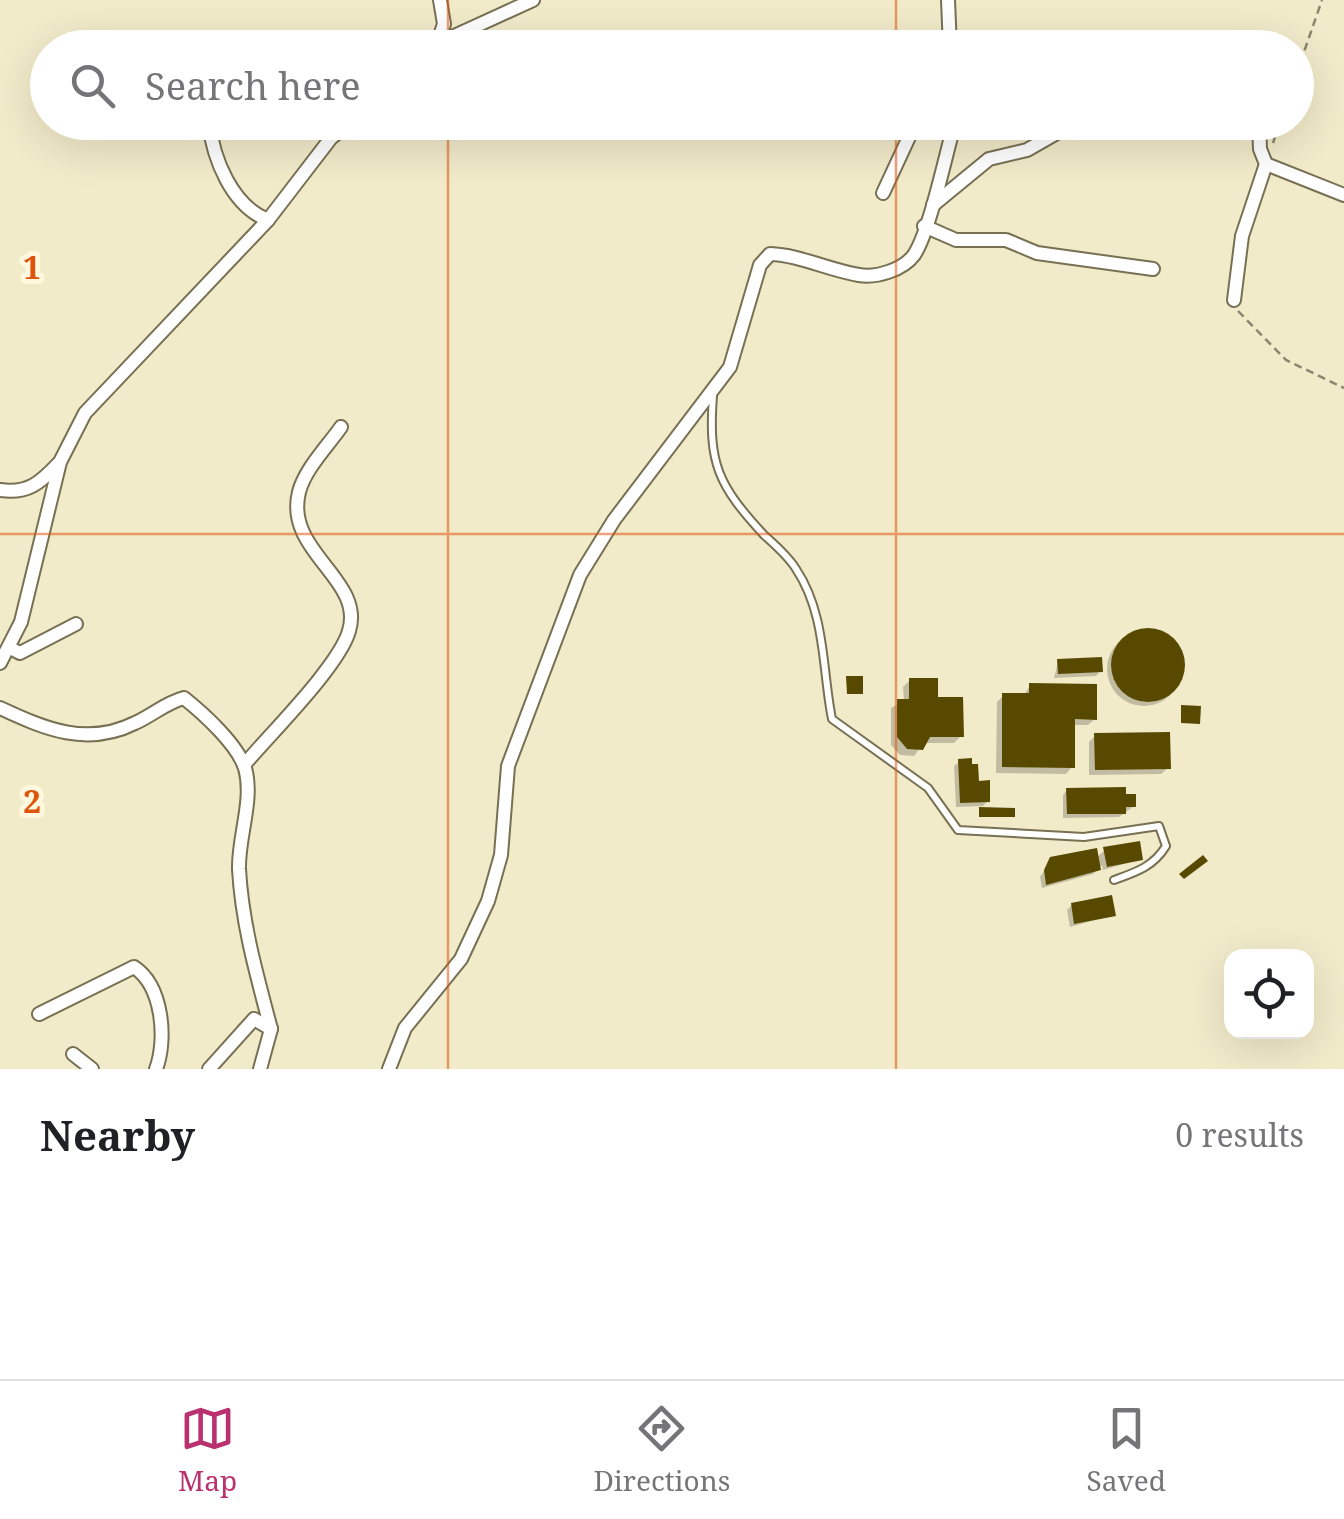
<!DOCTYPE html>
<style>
body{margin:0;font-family:"Noto Serif",serif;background:#f6f6f6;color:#202124}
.controls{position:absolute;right:30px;bottom:30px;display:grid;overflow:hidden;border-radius:20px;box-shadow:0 10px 40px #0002}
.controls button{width:90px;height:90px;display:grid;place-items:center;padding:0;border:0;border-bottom:2px solid #e0e0e0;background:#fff;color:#202124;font:50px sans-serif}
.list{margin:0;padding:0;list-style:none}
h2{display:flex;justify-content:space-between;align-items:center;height:130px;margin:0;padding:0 40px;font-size:42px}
h2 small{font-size:32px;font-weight:400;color:#757577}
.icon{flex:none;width:55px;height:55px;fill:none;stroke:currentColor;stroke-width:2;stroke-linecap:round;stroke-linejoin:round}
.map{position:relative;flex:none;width:1344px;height:1069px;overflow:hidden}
.search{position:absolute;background:#fff;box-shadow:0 10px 40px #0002;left:30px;right:30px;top:30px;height:110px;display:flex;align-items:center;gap:25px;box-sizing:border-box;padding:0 35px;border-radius:55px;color:#757577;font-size:38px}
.sheet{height:310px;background:#fff}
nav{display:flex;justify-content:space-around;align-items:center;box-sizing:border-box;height:140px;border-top:2px solid #e0e0e0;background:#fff;font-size:28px;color:#757577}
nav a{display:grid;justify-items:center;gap:5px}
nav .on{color:#b9316f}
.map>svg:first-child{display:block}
.shadow{fill:#0003}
.building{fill:#574900}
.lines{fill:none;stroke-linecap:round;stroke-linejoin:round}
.lane-casing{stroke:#777053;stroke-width:10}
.street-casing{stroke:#777053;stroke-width:16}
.path{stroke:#8b866f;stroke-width:2.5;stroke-dasharray:8 5;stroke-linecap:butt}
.lane{stroke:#fff;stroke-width:6}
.street{stroke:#fff;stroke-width:12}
.grid{fill:none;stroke:#dd550c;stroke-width:2.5;stroke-opacity:0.55}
.grid-label{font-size:32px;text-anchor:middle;font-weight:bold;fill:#dd550c;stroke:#fef8de;stroke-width:10;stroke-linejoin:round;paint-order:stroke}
</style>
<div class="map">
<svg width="1344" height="1069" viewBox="0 0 1344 1069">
<rect width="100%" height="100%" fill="#f2ebca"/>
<!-- shadow -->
<g class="shadow">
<circle cx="1144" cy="669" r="37"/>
<polygon points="1058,662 1100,671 1096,676 1054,678"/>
<polygon points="910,680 935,699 961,736 954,743 924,743 914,756 900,755 891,745 891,708 904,701 903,687"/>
<polygon points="1030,686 1095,719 1088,725 1073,725 1072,767 1066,774 996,773 997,702 1003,696 1023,696"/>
<polygon points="1095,736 1168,768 1161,774 1089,775 1089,742"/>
<polygon points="959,762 988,801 983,806 956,807 954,766"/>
<polygon points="1067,790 1124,797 1134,806 1119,817 1063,818 1063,795"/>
<polygon points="1105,850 1141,859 1103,870 1102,865 1093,874 1042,888 1040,877 1052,859 1096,858"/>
<polygon points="1072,905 1113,915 1070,927 1067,910"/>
</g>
<!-- building -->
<g class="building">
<circle cx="1148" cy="665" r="37"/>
<polygon points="1102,657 1103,672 1058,674 1057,659"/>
<polygon points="846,676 863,676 863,694 847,694"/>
<polygon points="909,678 938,678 938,697 963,697 964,737 930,737 923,750 907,749 897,737 897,699 909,699"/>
<polygon points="1029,683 1097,684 1097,720 1075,719 1075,768 1002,767 1002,693 1029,693"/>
<polygon points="1181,705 1201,706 1200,724 1181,723"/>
<polygon points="1170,732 1171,769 1095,770 1094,733"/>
<polygon points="972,758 972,764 978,764 979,781 990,780 990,802 960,803 958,759"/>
<polygon points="1126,787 1126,794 1136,794 1136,807 1126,807 1126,814 1067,814 1066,788"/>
<polygon points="979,807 1015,808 1015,817 979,817"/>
<polygon points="1140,841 1143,860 1107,867 1103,847"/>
<polygon points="1097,848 1101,870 1046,885 1044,870 1050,857"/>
<polygon points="1203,855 1208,861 1184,879 1179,874"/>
<polygon points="1112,895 1116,916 1074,924 1071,903"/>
</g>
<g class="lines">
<!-- lane casing -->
<g class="lane-casing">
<path id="lane" d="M713,396C708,464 718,485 764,535C775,545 788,556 796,569C826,614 822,669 832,719L928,788L958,830L1084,837L1159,826L1166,846C1153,867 1136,872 1114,880"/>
</g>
<!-- street casing -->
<g class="street-casing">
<g id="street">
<polyline points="948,0 950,48"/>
<polyline points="439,43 533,0"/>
<polyline points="437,45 444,24 440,0"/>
<path d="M209,122C213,159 232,206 268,220"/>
<polyline points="1259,122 1260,149 1266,164 1344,195"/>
<polyline points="883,193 916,122"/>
<polyline points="933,205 989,159 1027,150 1076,122"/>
<polyline points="924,226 956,240 1006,240 1037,253 1153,269"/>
<polyline points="1234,300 1242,236 1266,164"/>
<path d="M0,490C28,494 40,483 58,464"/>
<polyline points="10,648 20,653 76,624"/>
<polyline points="0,663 21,622 60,462 85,413 268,220 331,138 351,122"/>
<path d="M0,708C45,729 87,747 135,723C153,715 165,703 184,698C204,714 237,744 245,768C254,800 238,837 239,869C242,924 257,976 271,1029"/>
<path d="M244,765C270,734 339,666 349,631C365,579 284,552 299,492C305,469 327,447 341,427"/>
<path d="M39,1014L134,967C163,986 167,1040 156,1069"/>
<polyline points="73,1054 92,1069"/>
<polyline points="209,1069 254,1019 271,1029 260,1069"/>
<path d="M389,1069L405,1028L461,959L488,901L501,855L508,766L580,575L614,520L730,367L760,265L770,254C800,255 828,270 859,275C876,278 903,270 914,255C930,231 946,153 955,122"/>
</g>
</g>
<!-- path -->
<g class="path">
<polyline points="1296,75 1322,0"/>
<polyline points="1273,143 1280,122"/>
<polyline points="1238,311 1286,360 1344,388"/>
</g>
<!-- lane -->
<use href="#lane" class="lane"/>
<!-- street -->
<use href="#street" class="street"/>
</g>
<!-- grid -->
<path class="grid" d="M448,0V48M896,0V48M448,122V1069M896,122V1069M0,534H1344"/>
<g class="grid-label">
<text x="32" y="279">1</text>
<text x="32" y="813">2</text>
</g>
</svg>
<div class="controls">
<button><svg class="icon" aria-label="locate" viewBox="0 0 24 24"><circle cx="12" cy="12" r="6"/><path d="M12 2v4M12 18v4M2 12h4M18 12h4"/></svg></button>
</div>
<div class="search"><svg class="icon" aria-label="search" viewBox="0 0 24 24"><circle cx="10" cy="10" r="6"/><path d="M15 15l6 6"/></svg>Search here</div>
</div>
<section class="sheet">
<h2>Nearby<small>0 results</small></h2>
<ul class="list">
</ul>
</section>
<nav>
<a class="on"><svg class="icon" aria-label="map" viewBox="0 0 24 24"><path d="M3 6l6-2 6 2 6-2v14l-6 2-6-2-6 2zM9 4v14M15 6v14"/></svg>Map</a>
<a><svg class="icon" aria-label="directions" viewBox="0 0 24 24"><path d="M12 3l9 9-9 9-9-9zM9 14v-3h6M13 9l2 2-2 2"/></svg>Directions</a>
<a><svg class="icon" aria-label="saved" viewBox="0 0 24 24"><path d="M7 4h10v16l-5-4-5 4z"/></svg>Saved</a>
</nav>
